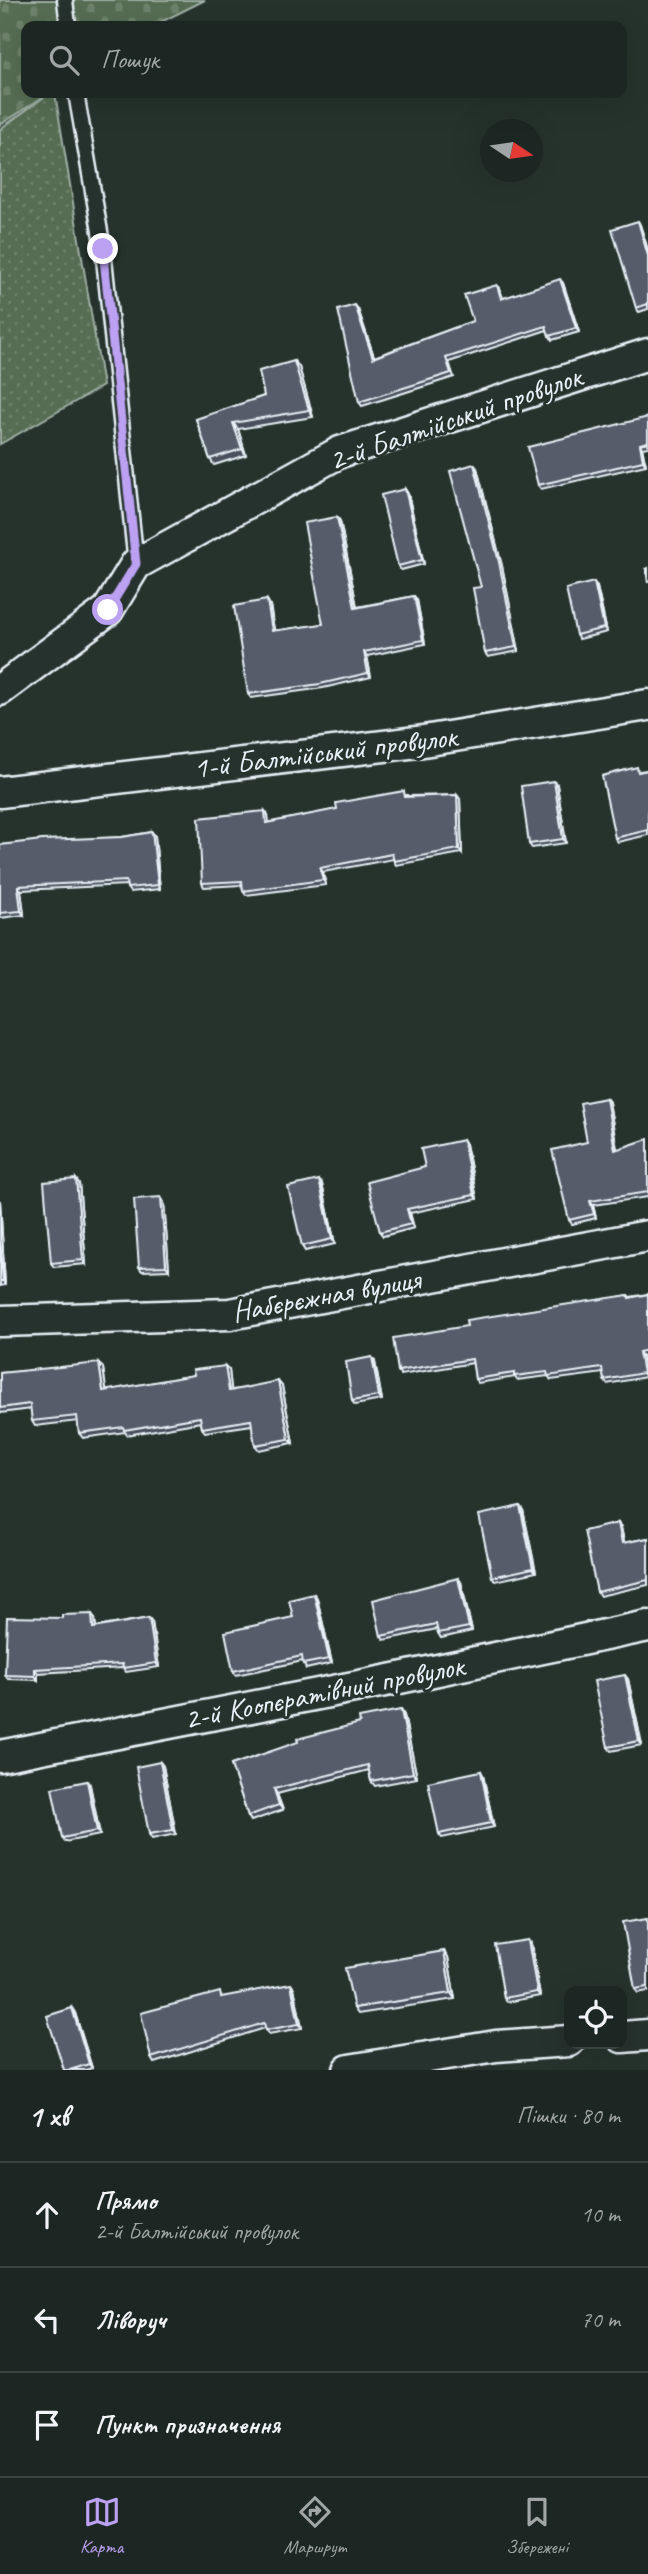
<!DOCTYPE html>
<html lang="uk">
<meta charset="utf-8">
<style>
body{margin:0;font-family:Caveat,sans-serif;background:#29322f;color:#f1f3f6}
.controls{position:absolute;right:21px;bottom:21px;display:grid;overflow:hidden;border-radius:14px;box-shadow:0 7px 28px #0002}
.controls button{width:63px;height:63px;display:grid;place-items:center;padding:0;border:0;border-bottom:2px solid #3a4340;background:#1c2622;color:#f1f3f6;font:35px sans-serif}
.compass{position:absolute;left:480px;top:119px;width:63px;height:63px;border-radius:50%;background:#1c2622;box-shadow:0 7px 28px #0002;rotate:103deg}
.stop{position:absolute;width:21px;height:21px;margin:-16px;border:5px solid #bca0f2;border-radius:50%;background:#fff}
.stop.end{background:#bca0f2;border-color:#fff;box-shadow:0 2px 7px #0008}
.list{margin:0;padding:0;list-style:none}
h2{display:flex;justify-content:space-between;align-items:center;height:91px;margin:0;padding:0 28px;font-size:30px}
h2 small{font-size:23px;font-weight:400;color:#a0a5a5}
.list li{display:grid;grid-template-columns:46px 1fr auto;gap:21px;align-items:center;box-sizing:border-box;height:105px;padding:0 28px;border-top:2px solid #3a4340}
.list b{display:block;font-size:26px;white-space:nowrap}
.list p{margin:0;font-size:23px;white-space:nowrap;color:#a0a5a5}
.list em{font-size:23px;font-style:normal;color:#a0a5a5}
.icon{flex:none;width:38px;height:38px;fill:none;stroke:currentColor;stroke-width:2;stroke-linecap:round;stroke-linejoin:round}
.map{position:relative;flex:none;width:648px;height:2070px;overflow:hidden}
.search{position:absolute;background:#1c2622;box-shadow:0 7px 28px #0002;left:21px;right:21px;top:21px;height:77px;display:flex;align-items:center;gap:18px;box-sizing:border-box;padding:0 24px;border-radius:14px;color:#a0a5a5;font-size:26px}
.sheet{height:406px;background:#1c2622}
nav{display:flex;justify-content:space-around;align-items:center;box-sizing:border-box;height:98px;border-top:2px solid #3a4340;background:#1c2622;font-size:19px;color:#a0a5a5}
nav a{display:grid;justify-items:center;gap:4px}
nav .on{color:#bca0f2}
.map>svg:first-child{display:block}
.grass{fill:url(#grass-dots);stroke:#9fafa5;stroke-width:2}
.cemetery{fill:url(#cemetery-stones);stroke:#9fafa5;stroke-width:2}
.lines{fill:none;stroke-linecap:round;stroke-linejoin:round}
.service-casing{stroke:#e8f1f8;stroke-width:19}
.minor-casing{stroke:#e8f1f8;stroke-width:35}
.service{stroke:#26332d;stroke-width:14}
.minor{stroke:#26332d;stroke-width:30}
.wall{fill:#4a505b;stroke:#e8f1f8;stroke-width:2}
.shaded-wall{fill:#3c414a;stroke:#e8f1f8;stroke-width:2}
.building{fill:#565d6a;stroke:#e8f1f8;stroke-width:2}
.route{stroke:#bca0f2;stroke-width:9}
.labels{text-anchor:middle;stroke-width:6;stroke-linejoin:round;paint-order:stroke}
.street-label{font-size:30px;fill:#e8f1f8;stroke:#26332d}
</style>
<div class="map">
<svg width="648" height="2070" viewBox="0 0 648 2070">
<defs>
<pattern id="grass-dots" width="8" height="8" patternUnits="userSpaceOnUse" patternTransform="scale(1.75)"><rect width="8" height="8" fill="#566d52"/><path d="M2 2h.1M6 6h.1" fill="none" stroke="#6e826c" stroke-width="1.8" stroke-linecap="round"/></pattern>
<pattern id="cemetery-stones" width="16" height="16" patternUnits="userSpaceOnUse" patternTransform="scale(1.75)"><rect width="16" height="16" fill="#566d52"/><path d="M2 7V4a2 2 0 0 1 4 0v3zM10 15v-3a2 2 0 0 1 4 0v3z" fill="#6e826c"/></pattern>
</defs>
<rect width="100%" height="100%" fill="#26332d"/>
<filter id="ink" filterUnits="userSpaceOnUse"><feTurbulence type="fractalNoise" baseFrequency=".0143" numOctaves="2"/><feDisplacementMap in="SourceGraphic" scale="14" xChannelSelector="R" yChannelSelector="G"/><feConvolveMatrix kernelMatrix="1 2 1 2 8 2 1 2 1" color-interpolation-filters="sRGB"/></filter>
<g filter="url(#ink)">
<!-- grass -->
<polygon class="grass" points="50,93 55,93 103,386 0,444 0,129"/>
<!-- cemetery -->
<polygon class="cemetery" points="0,0 205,0 153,26 26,26 26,93 49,93 0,125"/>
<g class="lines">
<!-- service casing -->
<g class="service-casing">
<g id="service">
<polyline points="65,0 68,26"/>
<polyline points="76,93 103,249 136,564"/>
</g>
</g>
<!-- minor casing -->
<g class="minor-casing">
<g id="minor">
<polyline points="0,690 108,610 136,564 340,452 648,354"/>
<polyline points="0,792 417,742 648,705"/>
<polyline points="0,1321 230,1314 648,1236"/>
<polyline points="0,1756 390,1680 648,1626"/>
<polyline points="622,2037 648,2035"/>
<polyline points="349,2070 496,2046 569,2041"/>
</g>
</g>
<!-- service -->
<use href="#service" class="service"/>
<!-- minor -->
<use href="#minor" class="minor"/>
</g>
<!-- wall -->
<g class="wall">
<polygon points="638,221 640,225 648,250 648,309 639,312 636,308"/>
<polygon points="563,283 579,332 552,340 547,330 449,362 454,377 362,406 359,402 358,309 374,357 473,321 497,285 500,289 503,298"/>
<polygon points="294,361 299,367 313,417 238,429 246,455 214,465 210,459 196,419 264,396"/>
<polygon points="648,417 648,447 642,448 646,465 541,489 538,485"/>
<polygon points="477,468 502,566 519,651 488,657 485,653 481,587"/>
<polygon points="405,489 408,494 424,564 401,570 398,566"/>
<polygon points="337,517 340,521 357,607 414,596 417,600 425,644 367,656 371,677 323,688 251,698 248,694 267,600 270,605 274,631 323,624"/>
<polygon points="597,587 607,632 579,639 576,635"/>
<polygon points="648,770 648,835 618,842 615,838 640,771"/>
<polygon points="557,785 566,843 532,848 529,844"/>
<polygon points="407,795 407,796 457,795 460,799 462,853 396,865 393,859 323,872 326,885 246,895 243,891 242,885 204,887 202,883 265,811 268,815 269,823"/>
<polygon points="152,832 155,836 160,889 130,892 127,888 127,885 21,890 24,915 0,918 0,845 122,837"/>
<polygon points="606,1098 609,1102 617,1150 648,1139 648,1197 593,1205 596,1218 572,1224 569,1220 587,1142"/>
<polygon points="463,1140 466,1144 477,1199 410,1213 414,1228 383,1236 380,1232 425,1167"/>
<polygon points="79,1183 86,1264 54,1267 51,1263"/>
<polygon points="322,1184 335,1244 305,1251 302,1246"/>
<polygon points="0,1200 5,1285 0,1286"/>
<polygon points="164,1202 169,1270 142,1271 139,1267"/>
<polygon points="648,1294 648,1355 642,1356 646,1377 607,1384 604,1380 603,1373 551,1380 548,1376 517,1380 515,1377 478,1383 475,1379 473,1363 401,1375 398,1371 467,1326 628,1295 630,1297"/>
<polygon points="375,1362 382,1400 355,1405 352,1401"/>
<polygon points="225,1366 229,1370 231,1390 282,1386 293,1443 259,1450 255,1445 252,1425 205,1432 202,1428 201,1422 127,1435 125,1432 83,1438 79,1433 78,1421 35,1426 32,1421 31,1409 0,1413 0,1373 103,1368 106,1391 194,1375"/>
<polygon points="523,1510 536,1572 495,1581 492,1577"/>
<polygon points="618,1523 621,1527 624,1543 648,1538 648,1585 600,1596 597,1592"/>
<polygon points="458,1578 461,1582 472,1631 441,1638 438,1633 437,1629 384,1640 381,1636"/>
<polygon points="314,1594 317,1598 332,1663 306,1669 303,1661 236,1675 233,1671 293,1617"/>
<polygon points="62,1618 95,1618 96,1627 149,1618 152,1622 159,1667 126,1672 123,1668 38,1673 38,1680 8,1679 5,1675"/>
<polygon points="628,1679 642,1745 611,1751 608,1747"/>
<polygon points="401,1710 404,1715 417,1778 375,1786 371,1781 369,1770 277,1794 283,1810 251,1821 248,1816 231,1765"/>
<polygon points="160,1762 163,1766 176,1834 152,1839 149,1834"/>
<polygon points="481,1771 483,1775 494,1827 442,1838 439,1834"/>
<polygon points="90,1785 100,1835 65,1842 62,1838"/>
<polygon points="648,1918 648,1991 638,1993 635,1989"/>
<polygon points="531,1944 540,1996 507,2002 504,1998"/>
<polygon points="444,1951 448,1957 455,1999 358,2014 354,2008"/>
<polygon points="294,1988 302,2028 269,2034 265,2028 154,2063 151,2058 223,1997"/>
<polygon points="72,2008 75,2013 92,2068 86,2070 64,2070"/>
</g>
<!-- shaded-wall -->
<g class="shaded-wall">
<polygon points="638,221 640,225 648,250 648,256"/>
<polygon points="560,279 563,283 579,332 576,328"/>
<polygon points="355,305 358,309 376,362 373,358"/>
<polygon points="294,361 299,367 313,417 309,410"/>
<polygon points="233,423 238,429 246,455 242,449"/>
<polygon points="640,444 642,448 646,465 643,461"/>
<polygon points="474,464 477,468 502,566 519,651 516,647"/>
<polygon points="405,489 408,494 424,564 422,560"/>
<polygon points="337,517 340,521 358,612 355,608"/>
<polygon points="594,582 597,587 607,632 604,628"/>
<polygon points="414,596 417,600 425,644 423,640"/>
<polygon points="267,600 270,605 275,635 272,631"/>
<polygon points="364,652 367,656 371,677 368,673"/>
<polygon points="554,781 557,785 566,843 563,839"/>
<polygon points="457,795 460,799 462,853 459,849"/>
<polygon points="265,811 268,815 269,827 266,823"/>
<polygon points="152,832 155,836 160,889 158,885"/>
<polygon points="320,868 323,872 326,885 323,880"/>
<polygon points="18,886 21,890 24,915 21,911"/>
<polygon points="606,1098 609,1102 618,1155 615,1150"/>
<polygon points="463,1140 466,1144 477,1199 474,1195"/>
<polygon points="76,1179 79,1183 86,1264 83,1260"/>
<polygon points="319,1180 322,1184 335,1244 332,1239"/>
<polygon points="161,1197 164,1202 169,1270 166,1266"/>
<polygon points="0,1200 5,1285 3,1281 0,1241"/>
<polygon points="590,1201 593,1205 596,1218 594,1214"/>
<polygon points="407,1209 410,1213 414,1228 411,1224"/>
<polygon points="639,1352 642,1356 646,1377 643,1373"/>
<polygon points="372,1357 375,1362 382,1400 379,1396"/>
<polygon points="99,1363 103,1368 107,1396 103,1391"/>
<polygon points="225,1366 229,1370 232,1395 229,1391"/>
<polygon points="278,1381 282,1386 293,1443 289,1439"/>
<polygon points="520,1506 523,1510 536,1572 533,1568"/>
<polygon points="618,1523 621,1527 625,1547 622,1543"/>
<polygon points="458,1578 461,1582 472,1631 469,1627"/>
<polygon points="314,1594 317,1598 332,1663 329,1659"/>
<polygon points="92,1614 95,1618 96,1632 93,1628"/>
<polygon points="149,1618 152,1622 159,1667 156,1663"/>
<polygon points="35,1669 38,1673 38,1680 35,1676"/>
<polygon points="625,1675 628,1679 642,1745 639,1741"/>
<polygon points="401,1710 404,1715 417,1778 413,1773"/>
<polygon points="160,1762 163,1766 176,1834 173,1830"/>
<polygon points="481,1771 483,1775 494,1827 491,1823"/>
<polygon points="87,1781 90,1785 100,1835 97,1831"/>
<polygon points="274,1789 277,1794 283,1810 279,1805"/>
<polygon points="528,1940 531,1944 540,1996 537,1992"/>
<polygon points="444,1951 448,1957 455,1999 451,1993"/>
<polygon points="291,1984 294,1988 302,2028 299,2024"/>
<polygon points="72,2008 75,2013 92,2068 89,2064"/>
</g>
<!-- building -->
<g class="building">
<polygon points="638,221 648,256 648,304 636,308 612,229"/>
<polygon points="560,279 576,328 549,336 546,326 446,358 451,373 359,402 338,310 355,305 373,358 473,321 464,295 497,285 501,299"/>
<polygon points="294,361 309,410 233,423 242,449 210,459 196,419 264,396 259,371"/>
<polygon points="648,417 648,442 640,444 643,461 538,485 528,447"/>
<polygon points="474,464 499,562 516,647 485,653 473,588 481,587 450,471"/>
<polygon points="405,489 422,560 398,566 381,495"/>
<polygon points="337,517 355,608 414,596 423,640 364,652 368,673 320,684 248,694 234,606 267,600 272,631 323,624 304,523"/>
<polygon points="648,568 648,583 646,569"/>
<polygon points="594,582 604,628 576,635 566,589"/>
<polygon points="637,767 638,772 648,770 648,830 615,838 602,776"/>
<polygon points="554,781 563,839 529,844 521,786"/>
<polygon points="404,791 405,797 457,795 459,849 394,861 392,854 320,868 323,880 243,891 242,881 202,883 199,818 265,811 266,823 337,809 336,803"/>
<polygon points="152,832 158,885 127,888 126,881 18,886 21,911 0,913 0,845 42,840 122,837"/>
<polygon points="606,1098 615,1150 648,1139 648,1192 590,1201 594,1214 569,1220 552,1150 587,1142 580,1103"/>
<polygon points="463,1140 474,1195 407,1209 411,1224 380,1232 367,1182 425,1167 421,1149"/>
<polygon points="76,1179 83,1260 51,1263 44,1182"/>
<polygon points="319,1180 332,1239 302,1246 288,1187"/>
<polygon points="161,1197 166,1266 139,1267 134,1199"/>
<polygon points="0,1241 3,1281 0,1281"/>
<polygon points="648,1294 648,1350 639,1352 643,1373 604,1380 602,1368 548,1376 547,1372 514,1376 514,1373 475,1379 472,1359 398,1371 393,1338 467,1326 466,1320 628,1295 629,1298"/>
<polygon points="372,1357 379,1396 352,1401 346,1362"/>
<polygon points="99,1363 103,1391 194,1375 193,1370 225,1366 229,1391 278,1381 289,1439 255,1445 251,1420 202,1428 200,1417 124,1430 123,1427 79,1433 77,1416 32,1421 30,1404 0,1408 0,1373"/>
<polygon points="520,1506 533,1568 492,1577 479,1515"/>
<polygon points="618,1523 622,1543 648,1538 648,1580 597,1592 584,1531"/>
<polygon points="458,1578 469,1627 438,1633 436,1624 381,1636 373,1600"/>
<polygon points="314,1594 329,1659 303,1664 302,1656 233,1671 225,1632 293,1617 289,1600"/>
<polygon points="92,1614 93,1628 149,1618 156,1663 123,1668 122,1664 35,1669 35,1676 5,1675 7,1617 62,1618 62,1615"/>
<polygon points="625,1675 639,1741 608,1747 594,1681"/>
<polygon points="401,1710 413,1773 371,1781 368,1765 274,1789 279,1805 248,1816 231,1765 298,1742 297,1739 360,1723 359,1718"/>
<polygon points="160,1762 173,1830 149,1834 136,1767"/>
<polygon points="481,1771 491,1823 439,1834 428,1782"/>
<polygon points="87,1781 97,1831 62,1838 52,1788"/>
<polygon points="648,1918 648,1987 635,1989 623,1922"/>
<polygon points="528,1940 537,1992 504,1998 495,1945"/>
<polygon points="444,1951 451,1993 354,2008 345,1968"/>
<polygon points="291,1984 299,2024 266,2030 264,2023 151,2058 141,2013 220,1992 221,1997"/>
<polygon points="72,2008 89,2064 70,2070 64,2070 47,2016"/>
</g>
</g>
<g class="lines" filter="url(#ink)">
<!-- route -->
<polyline class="route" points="103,249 136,564 108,610"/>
</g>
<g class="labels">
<!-- street labels -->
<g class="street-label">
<text transform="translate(455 418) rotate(-19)" y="10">2-й Балтійський провулок</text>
<text transform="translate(325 752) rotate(-7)" y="10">1-й Балтійський провулок</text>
<text transform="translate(326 1295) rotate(-10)" y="10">Набєрєжная вулиця</text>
<text transform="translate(324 1692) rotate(-11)" y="10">2-й Коопєратівний провулок</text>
</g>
</g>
</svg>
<div class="controls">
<button><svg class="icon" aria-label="locate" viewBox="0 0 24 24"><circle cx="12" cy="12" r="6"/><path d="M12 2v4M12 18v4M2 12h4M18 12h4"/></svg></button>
</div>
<svg class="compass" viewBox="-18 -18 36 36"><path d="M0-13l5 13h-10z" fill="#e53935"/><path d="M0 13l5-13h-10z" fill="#a0a5a5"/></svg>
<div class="stop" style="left:108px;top:610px"></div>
<div class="stop end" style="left:103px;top:249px"></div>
<div class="search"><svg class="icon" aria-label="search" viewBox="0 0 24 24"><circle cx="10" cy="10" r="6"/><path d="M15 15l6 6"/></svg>Пошук</div>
</div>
<section class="sheet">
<h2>1 хв<small>Пішки · 80 m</small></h2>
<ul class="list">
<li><svg class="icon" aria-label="ahead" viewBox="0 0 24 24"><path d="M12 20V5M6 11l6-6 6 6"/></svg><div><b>Прямо</b><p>2-й Балтійський провулок</p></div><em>10 m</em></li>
<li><svg class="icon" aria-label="left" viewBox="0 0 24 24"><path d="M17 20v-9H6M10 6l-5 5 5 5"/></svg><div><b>Ліворуч</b></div><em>70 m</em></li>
<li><svg class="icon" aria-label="arrive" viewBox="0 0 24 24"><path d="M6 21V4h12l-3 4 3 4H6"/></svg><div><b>Пункт призначення</b></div></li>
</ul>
</section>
<nav>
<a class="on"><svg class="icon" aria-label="map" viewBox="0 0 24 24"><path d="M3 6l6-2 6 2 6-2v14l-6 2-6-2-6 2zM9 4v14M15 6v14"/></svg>Карта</a>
<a><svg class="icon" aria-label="directions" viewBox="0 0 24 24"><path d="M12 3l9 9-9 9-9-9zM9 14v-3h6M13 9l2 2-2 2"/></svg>Маршрут</a>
<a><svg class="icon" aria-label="saved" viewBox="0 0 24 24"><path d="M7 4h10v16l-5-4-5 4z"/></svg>Збережені</a>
</nav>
